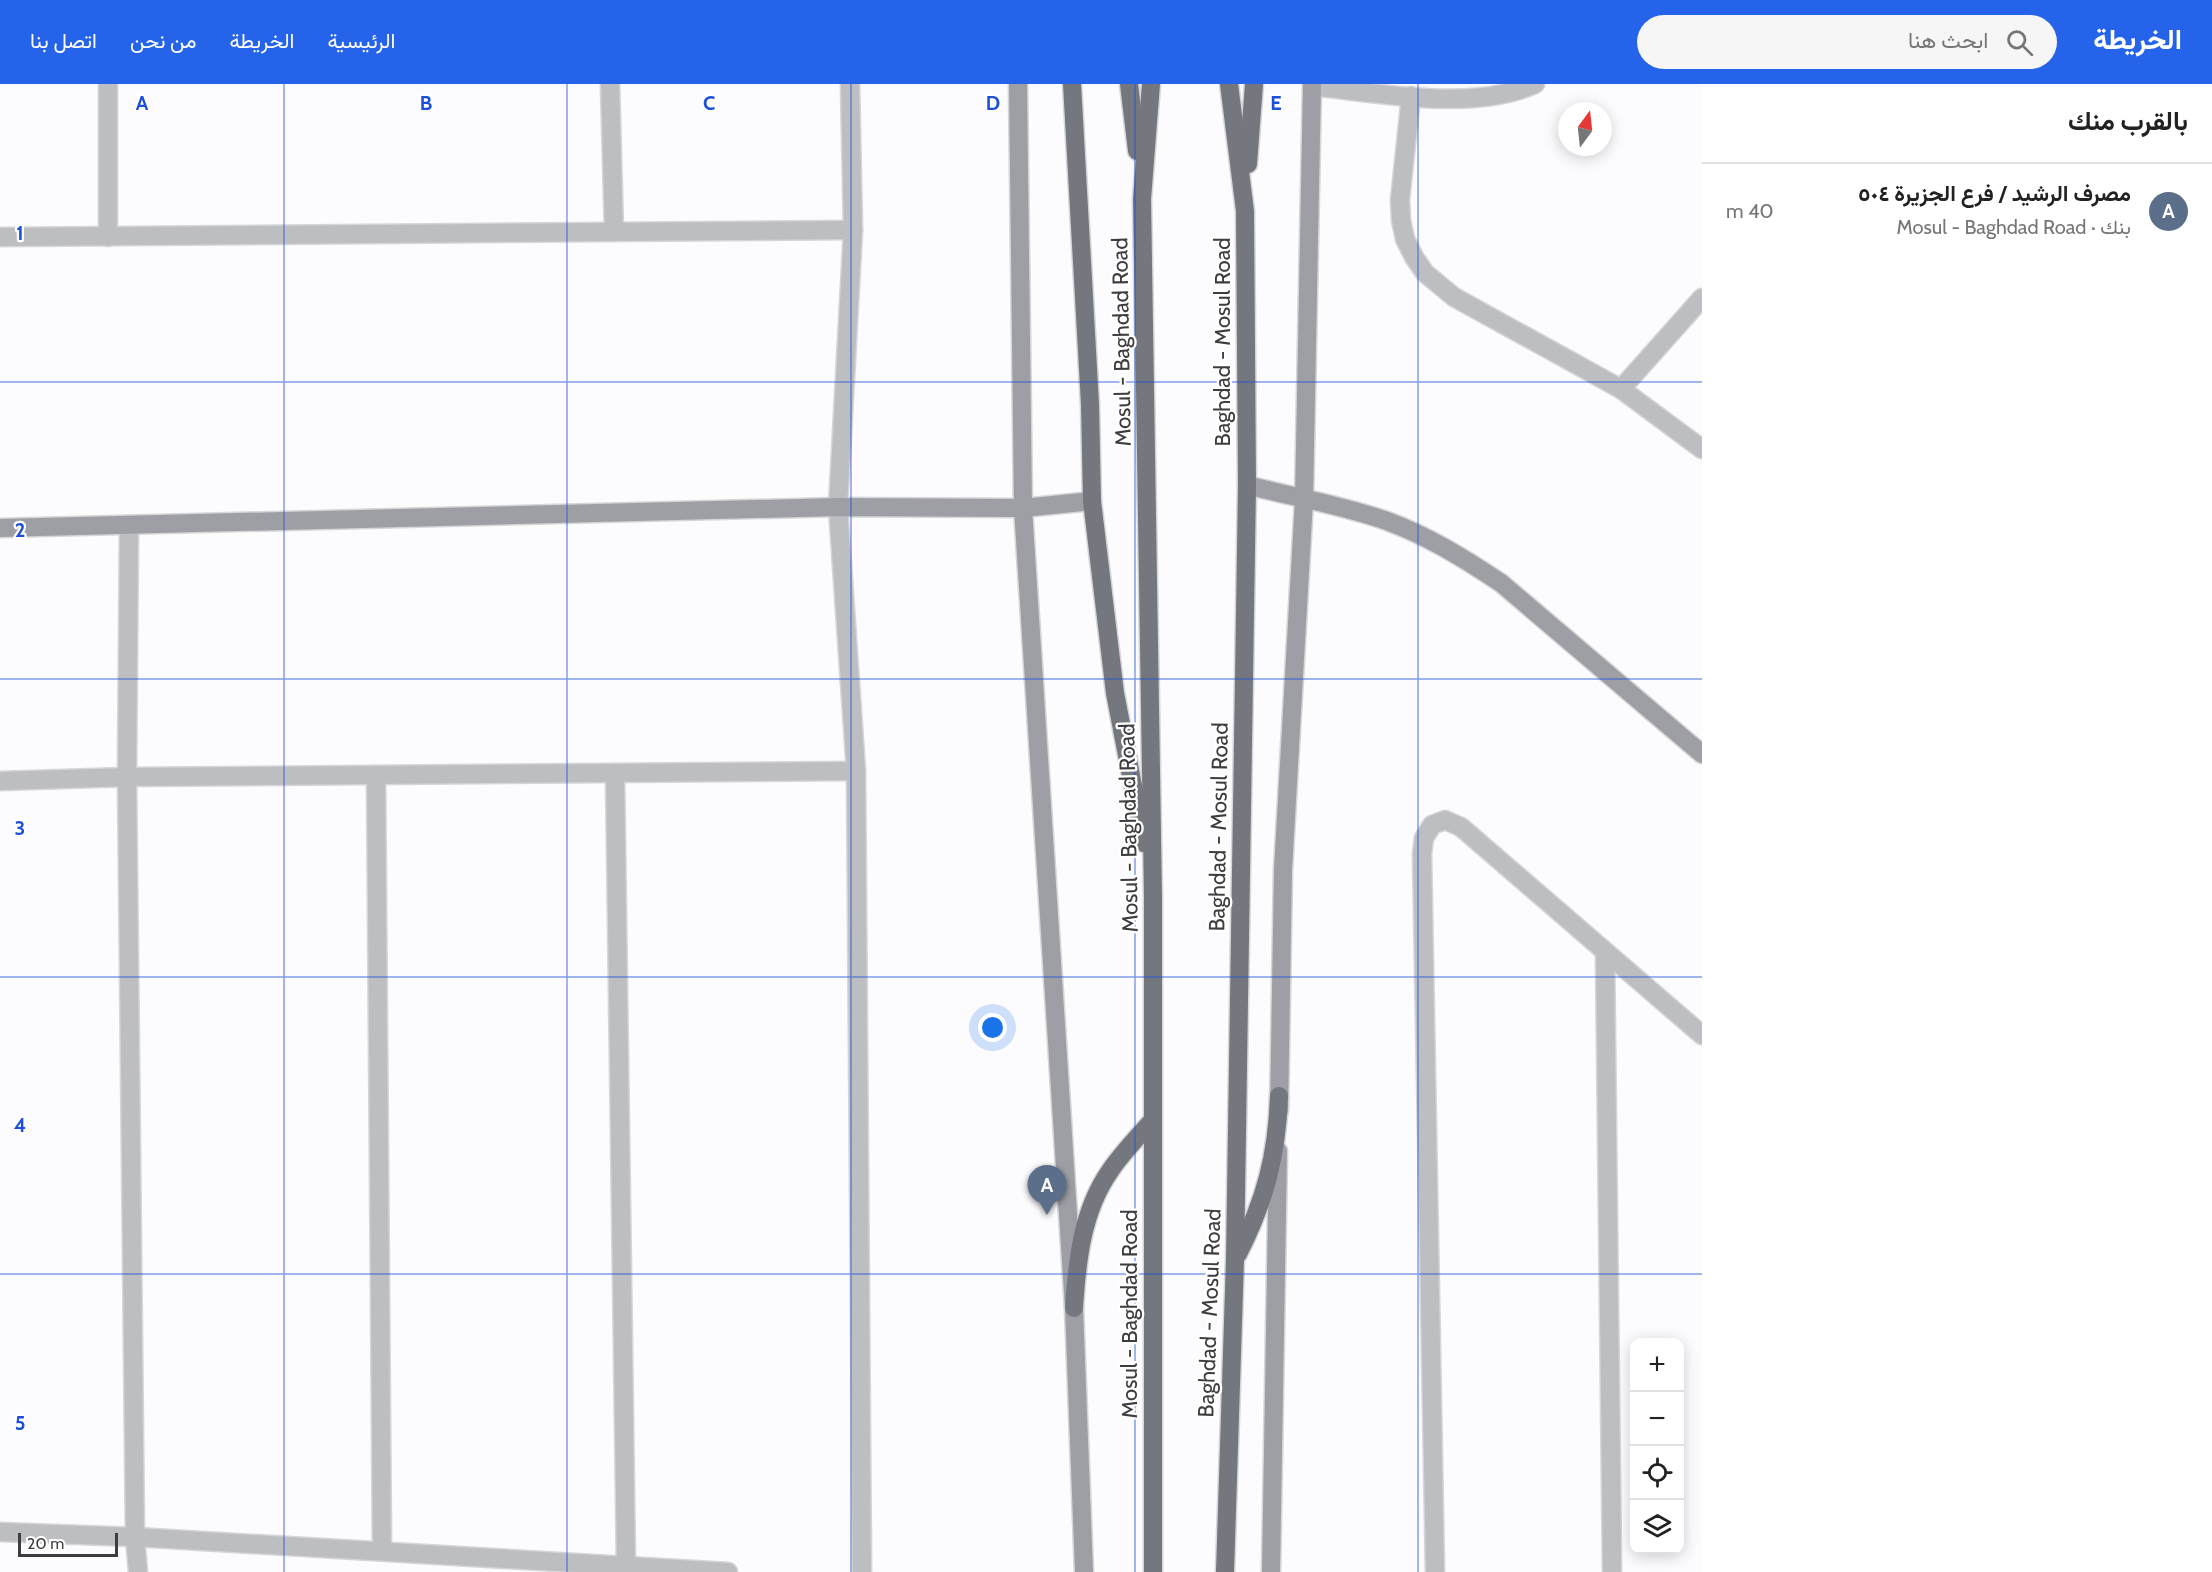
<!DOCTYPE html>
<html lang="ar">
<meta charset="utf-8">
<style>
body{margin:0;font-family:Cabin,Vazirmatn,sans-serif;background:#f6f6f6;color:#222;direction:rtl}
.controls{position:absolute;right:18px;bottom:18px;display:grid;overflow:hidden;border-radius:12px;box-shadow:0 3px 15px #0003}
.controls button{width:54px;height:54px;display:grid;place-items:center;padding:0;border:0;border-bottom:2px solid #e0e0e0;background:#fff;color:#222;font:30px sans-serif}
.compass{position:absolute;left:1558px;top:18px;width:54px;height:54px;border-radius:50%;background:#fff;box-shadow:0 3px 15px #0003;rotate:15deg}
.scale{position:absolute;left:18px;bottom:15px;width:100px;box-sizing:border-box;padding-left:6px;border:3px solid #3d3c3f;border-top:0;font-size:16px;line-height:21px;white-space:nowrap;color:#3d3c3f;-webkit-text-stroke:4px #fff;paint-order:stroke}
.you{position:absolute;left:993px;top:944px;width:21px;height:21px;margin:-15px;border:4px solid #fff;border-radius:50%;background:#1a73e8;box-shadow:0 0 0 9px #1a73e833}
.badge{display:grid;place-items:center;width:39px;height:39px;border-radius:50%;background:#2563eb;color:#fff;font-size:20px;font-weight:700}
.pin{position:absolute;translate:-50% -50px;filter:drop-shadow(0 2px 3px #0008)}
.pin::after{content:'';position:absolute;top:32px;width:21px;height:18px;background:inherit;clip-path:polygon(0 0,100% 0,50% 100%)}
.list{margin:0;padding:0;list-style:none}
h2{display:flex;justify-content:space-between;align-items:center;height:78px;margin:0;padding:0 24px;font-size:26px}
h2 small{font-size:20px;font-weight:400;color:#767676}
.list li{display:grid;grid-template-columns:39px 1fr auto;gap:18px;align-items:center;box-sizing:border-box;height:96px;padding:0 24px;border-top:2px solid #e0e0e0}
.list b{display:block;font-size:22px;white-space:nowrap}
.list p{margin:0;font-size:20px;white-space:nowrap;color:#767676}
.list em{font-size:20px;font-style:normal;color:#767676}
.icon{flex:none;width:33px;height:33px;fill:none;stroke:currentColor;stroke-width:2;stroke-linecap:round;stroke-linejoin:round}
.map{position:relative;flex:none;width:1702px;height:1488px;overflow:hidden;direction:ltr}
header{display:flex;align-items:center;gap:36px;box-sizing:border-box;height:84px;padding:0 30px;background:#2563eb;color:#fff}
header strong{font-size:28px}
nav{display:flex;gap:33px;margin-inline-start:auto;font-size:21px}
.search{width:420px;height:54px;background:#f6f6f6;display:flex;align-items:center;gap:15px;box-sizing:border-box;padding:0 21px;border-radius:33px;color:#767676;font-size:22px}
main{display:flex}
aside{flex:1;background:#fff}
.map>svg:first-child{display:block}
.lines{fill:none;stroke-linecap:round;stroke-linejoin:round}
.street-casing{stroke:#d6d5d8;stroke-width:21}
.secondary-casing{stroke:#d6d5d8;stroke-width:21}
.highway-casing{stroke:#d6d5d8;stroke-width:21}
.street{stroke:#bcbec1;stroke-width:18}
.secondary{stroke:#9d9fa4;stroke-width:18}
.highway{stroke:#74777d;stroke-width:18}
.grid{fill:none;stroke:#1d4ed8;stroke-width:1.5;stroke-opacity:0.55}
.labels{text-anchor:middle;stroke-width:4.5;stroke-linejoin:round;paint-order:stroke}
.street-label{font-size:22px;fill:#3d3c3f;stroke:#fff}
.grid-label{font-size:20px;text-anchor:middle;font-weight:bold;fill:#1d4ed8;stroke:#fff;stroke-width:4.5;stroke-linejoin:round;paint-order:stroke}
</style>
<header>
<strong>الخريطة</strong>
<div class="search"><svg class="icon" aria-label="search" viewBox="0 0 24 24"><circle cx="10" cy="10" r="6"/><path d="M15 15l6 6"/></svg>ابحث هنا</div>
<nav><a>الرئيسية</a><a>الخريطة</a><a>من نحن</a><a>اتصل بنا</a></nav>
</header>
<main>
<aside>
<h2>بالقرب منك<small></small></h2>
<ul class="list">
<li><span class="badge" style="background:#5c6f8a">A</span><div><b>مصرف الرشيد / فرع الجزيرة ٥٠٤</b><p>بنك · Mosul - Baghdad Road</p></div><em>40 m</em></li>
</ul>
</aside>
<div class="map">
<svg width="1702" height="1488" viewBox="0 0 1702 1488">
<rect width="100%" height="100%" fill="#fcfbfe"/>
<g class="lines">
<!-- street casing -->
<g class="street-casing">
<g id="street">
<polyline points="108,0 108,153"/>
<polyline points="610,0 614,148"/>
<polyline points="850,0 853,146 838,423 856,687 862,1488"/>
<path d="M1312,2C1379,9 1472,28 1535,0"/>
<polyline points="1411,12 1400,116 1401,136 1405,155 1414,173 1425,189 1454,213 1621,305 1702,365"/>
<polyline points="0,153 853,146"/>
<polyline points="1621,305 1702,214"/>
<polyline points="129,441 127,693 135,1453 138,1488"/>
<polyline points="615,689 626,1482"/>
<polyline points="376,691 382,1467"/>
<polyline points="0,697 127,693 856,687"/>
<polyline points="1605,868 1612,1488"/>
<polyline points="0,1448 135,1453 728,1488"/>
<polyline points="1435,1488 1422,770 1424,754 1432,741 1445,736 1461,743 1702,951"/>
</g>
</g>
<!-- secondary casing -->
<g class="secondary-casing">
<g id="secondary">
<polyline points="1018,0 1023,424 1074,1224 1084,1488"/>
<path d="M1247,401C1293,413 1342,421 1387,437C1428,452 1465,475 1501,499L1702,670"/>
<polyline points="0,444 838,423 1023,424 1092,417"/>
<polyline points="1279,1027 1283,786 1304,416 1312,0"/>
<polyline points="1271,1488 1278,1067"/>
</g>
</g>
<!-- highway casing -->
<g class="highway-casing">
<g id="highway">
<polyline points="1072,0 1090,320 1092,417 1115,609 1144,759"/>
<polyline points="1129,0 1137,67"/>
<polyline points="1151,0 1142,115 1153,814 1153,1488"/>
<polyline points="1248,80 1254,0"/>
<path d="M1238,1170C1265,1117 1277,1072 1279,1012"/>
<path d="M1074,1224C1077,1177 1082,1127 1110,1087C1122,1069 1138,1053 1152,1037"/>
<polyline points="1225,1488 1235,1175 1247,401 1245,127 1229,0"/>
</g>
</g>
<!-- street -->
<use href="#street" class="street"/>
<!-- secondary -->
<use href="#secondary" class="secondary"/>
<!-- highway -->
<use href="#highway" class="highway"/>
</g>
<!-- grid -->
<path class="grid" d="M284,0V1488M567,0V1488M851,0V1488M1135,0V1488M1418,0V1488M0,298H1702M0,595H1702M0,893H1702M0,1190H1702"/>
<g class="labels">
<!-- street labels -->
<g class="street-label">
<text transform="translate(1121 258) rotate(-91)" y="8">Mosul - Baghdad Road</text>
<text transform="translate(1222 258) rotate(-90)" y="8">Baghdad - Mosul Road</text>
<text transform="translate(1218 743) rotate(-89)" y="8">Baghdad - Mosul Road</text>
<text transform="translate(1128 744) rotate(-91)" y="8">Mosul - Baghdad Road</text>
<text transform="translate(1209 1229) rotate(-88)" y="8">Baghdad - Mosul Road</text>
<text transform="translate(1129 1230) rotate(-90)" y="8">Mosul - Baghdad Road</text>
</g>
</g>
<g class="grid-label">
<text x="142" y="26">A</text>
<text x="426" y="26">B</text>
<text x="709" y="26">C</text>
<text x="993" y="26">D</text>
<text x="1276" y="26">E</text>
<text x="20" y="156">1</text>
<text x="20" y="453">2</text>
<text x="20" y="751">3</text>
<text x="20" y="1048">4</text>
<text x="20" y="1346">5</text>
</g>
</svg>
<div class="controls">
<button>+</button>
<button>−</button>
<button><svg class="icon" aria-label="locate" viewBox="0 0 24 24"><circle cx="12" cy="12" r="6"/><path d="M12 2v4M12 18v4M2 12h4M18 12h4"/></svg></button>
<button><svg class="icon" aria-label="layers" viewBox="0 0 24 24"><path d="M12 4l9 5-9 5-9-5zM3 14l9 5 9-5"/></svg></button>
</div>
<svg class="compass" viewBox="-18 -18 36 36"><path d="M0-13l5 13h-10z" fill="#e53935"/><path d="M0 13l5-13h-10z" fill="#767676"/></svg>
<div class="scale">20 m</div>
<div class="you"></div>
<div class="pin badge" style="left:1047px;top:1131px;background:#5c6f8a">A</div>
</div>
</main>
